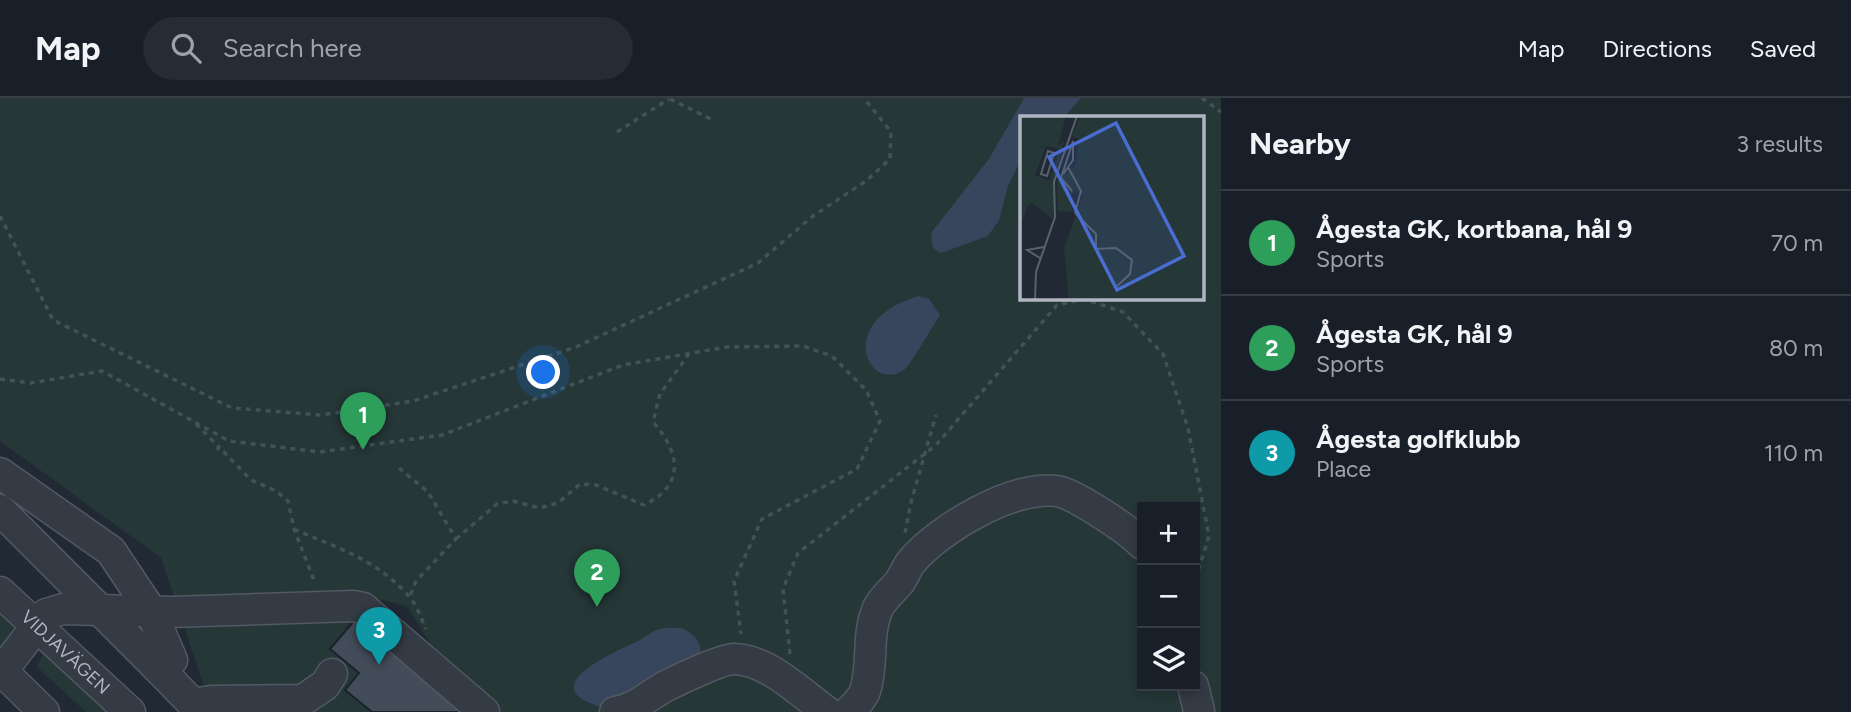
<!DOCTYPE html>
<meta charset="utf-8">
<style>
body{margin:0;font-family:Figtree,sans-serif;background:#262c34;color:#f1f3f6}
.controls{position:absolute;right:21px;bottom:21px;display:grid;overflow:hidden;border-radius:0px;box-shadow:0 4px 10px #0003}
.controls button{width:63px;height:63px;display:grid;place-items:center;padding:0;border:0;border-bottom:2px solid #373d45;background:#191f28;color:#f1f3f6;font:35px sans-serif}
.you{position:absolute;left:544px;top:275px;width:24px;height:24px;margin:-18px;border:5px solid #fff;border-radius:50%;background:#1a73e8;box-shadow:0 0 0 10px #1a73e833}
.badge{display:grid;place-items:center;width:46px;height:46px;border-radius:50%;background:#88adee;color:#fff;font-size:23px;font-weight:700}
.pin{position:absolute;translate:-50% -58px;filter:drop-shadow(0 2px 4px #0008)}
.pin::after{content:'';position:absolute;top:37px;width:24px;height:21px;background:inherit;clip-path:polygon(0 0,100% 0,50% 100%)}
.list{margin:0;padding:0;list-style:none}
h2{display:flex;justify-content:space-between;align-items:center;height:91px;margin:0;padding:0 28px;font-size:30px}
h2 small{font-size:23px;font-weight:400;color:#9fa2a8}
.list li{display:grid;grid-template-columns:46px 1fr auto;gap:21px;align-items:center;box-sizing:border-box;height:105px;padding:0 28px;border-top:2px solid #373d45}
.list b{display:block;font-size:26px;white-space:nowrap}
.list p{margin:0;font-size:23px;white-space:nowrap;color:#9fa2a8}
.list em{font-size:23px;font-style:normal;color:#9fa2a8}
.icon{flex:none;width:38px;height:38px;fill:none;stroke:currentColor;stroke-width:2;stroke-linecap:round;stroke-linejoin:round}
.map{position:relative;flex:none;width:1221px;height:614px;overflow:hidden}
header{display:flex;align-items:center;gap:42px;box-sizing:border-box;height:98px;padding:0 35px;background:#191f28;border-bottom:2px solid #373d45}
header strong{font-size:33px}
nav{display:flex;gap:38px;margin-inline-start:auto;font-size:24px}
.search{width:490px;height:63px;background:#262c34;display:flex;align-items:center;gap:18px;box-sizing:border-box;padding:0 24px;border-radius:38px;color:#9fa2a8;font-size:26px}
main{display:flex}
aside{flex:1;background:#191f28}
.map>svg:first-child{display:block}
.green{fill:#263738;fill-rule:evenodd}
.water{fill:#38465d}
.building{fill:#434c59;stroke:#1c222c;stroke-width:2}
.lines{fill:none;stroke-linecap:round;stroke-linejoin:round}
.minor-casing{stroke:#525963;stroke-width:33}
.path{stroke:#435255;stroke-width:3.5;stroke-dasharray:5 5;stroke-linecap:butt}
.minor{stroke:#343b45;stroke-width:30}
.labels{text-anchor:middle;stroke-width:5;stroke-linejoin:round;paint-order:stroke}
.street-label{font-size:18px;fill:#afb6c2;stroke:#1a202a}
.inset-road{fill:none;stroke:#5a616d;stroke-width:2}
.view{fill:#496dd1;fill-opacity:0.15;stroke:#496dd1;stroke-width:3.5}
.inset-edge{fill:none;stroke:#afb6c2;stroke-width:3.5}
</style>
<header>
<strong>Map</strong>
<div class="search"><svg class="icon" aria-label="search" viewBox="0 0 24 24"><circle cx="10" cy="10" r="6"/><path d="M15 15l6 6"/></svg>Search here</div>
<nav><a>Map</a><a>Directions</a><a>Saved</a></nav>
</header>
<main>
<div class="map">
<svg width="1221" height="614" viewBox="0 0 1221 614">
<rect width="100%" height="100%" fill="#212935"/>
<!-- green -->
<g class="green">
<path d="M0,0H1221V614H493L447,573L407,508L370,499L330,551L359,575L346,592L372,614H203L204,588L161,460L0,343ZM1022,19H1202V200H1022ZM1142,409H1195V588H1142Z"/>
<polygon points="0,494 130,614 86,614 37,569 43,556 18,537 0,550"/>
</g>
<!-- water -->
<g class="water">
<polygon points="1024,0 1081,0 1064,19 1022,19 1021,61 1008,88 999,122 988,138 941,155 933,150 931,135 989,61"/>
<path d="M919,198L929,201L940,217C934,226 910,267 905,271C870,298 832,223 919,198Z"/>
<path d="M682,530C697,538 704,546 699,563L602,609C532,590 612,555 636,544C644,540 652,533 660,531C666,529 675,530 682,530Z"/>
</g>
<!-- building -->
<polygon class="building" points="360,516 462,614 372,614 345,592 359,575 330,551"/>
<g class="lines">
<!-- minor casing -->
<g class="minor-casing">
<g id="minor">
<polyline points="0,375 111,453 151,513 172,562 159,571 0,412"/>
<path id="s1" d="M0,494L130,614"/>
<polyline points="0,571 44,614"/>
<polyline points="159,571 193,606 211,603 303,602 325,587 332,576"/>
<polyline points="2,573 46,516 63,511 170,514 353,508 363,510 484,614"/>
<polyline points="1193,588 1199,613"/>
<path d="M615,614C636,611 650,596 668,587C680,581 722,561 734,561C767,561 802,596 827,614"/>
<path d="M849,614C854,608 863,600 865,593C874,565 866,537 878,510C884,499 891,494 898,486C904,479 906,470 912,463C939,431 1013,387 1057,393C1075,396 1129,432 1142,446"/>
</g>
</g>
<!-- path -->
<g class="path">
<polyline points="1202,0 1221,14"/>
<polyline points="670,1 715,23"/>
<polyline points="617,34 669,1"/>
<polyline points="0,118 53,222 232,310 320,317 413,303 576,249 758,165 813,118 866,83 890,61 891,34 864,0"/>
<polyline points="0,281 31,285 102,273 229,343 320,354 442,337 623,267 727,249 803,248 832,258 866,292 880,323 857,371 762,421 734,483 741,536"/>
<polyline points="196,326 219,349"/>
<polyline points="217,352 219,349 251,382 276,393 288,403 294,431 315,485"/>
<polyline points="399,370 428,394 456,441 416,483 410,498"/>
<path d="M294,431C338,451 373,459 408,497C416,505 421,520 426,531"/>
<polyline points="905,435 911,404 936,317"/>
<path d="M456,441L497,406L513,403L540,410L558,405L580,386L596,387L644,407C686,387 680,354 653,324L660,296L689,256"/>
<polyline points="790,556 783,491 798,455 936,347 1057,207 1084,201 1123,214 1163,256 1188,330 1209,438 1195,483"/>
</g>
<!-- minor -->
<use href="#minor" class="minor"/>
</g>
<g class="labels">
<!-- street labels -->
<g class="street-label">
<text dy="6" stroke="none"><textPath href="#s1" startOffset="89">VIDJAVÄGEN</textPath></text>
</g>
</g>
<!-- overview -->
<g transform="translate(1020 18)">
<rect width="184" height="184" fill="#212935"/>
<path d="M0,0H46L38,29L44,26L36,58L33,103L12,87L7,90L0,114ZM26,30L37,32L38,39L29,65L15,59ZM60,0H184V184H49L44,132L63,79L55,74L49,84L54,96L38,95L37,65L55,50L59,23L52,20Z" fill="#263738" fill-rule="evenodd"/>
<path class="inset-road" d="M53,25V44L44,57L43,56ZM28,35L34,37L27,60L21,58ZM48,51L61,75L55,97M43,56L41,62L52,75M55,97L76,118V133L96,132L112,144L110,158L96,171M20,142L7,134L24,131M15,184L16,156L35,101L34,66L57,0"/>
<path class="view" d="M96,7L164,140L97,174L29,41Z"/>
<rect width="184" height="184" class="inset-edge"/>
</g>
</svg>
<div class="controls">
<button>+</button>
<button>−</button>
<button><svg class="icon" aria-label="layers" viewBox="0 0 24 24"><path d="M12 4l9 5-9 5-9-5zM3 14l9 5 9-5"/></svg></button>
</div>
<div class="you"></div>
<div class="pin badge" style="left:363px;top:352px;background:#2e9e5b">1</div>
<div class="pin badge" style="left:597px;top:509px;background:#2e9e5b">2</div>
<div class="pin badge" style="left:379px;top:567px;background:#0f9aa8">3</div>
</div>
<aside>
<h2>Nearby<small>3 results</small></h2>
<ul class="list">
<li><span class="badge" style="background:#2e9e5b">1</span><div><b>Ågesta GK, kortbana, hål 9</b><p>Sports</p></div><em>70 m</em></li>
<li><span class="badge" style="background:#2e9e5b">2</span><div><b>Ågesta GK, hål 9</b><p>Sports</p></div><em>80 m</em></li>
<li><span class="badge" style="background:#0f9aa8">3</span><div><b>Ågesta golfklubb</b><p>Place</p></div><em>110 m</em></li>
</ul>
</aside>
</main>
